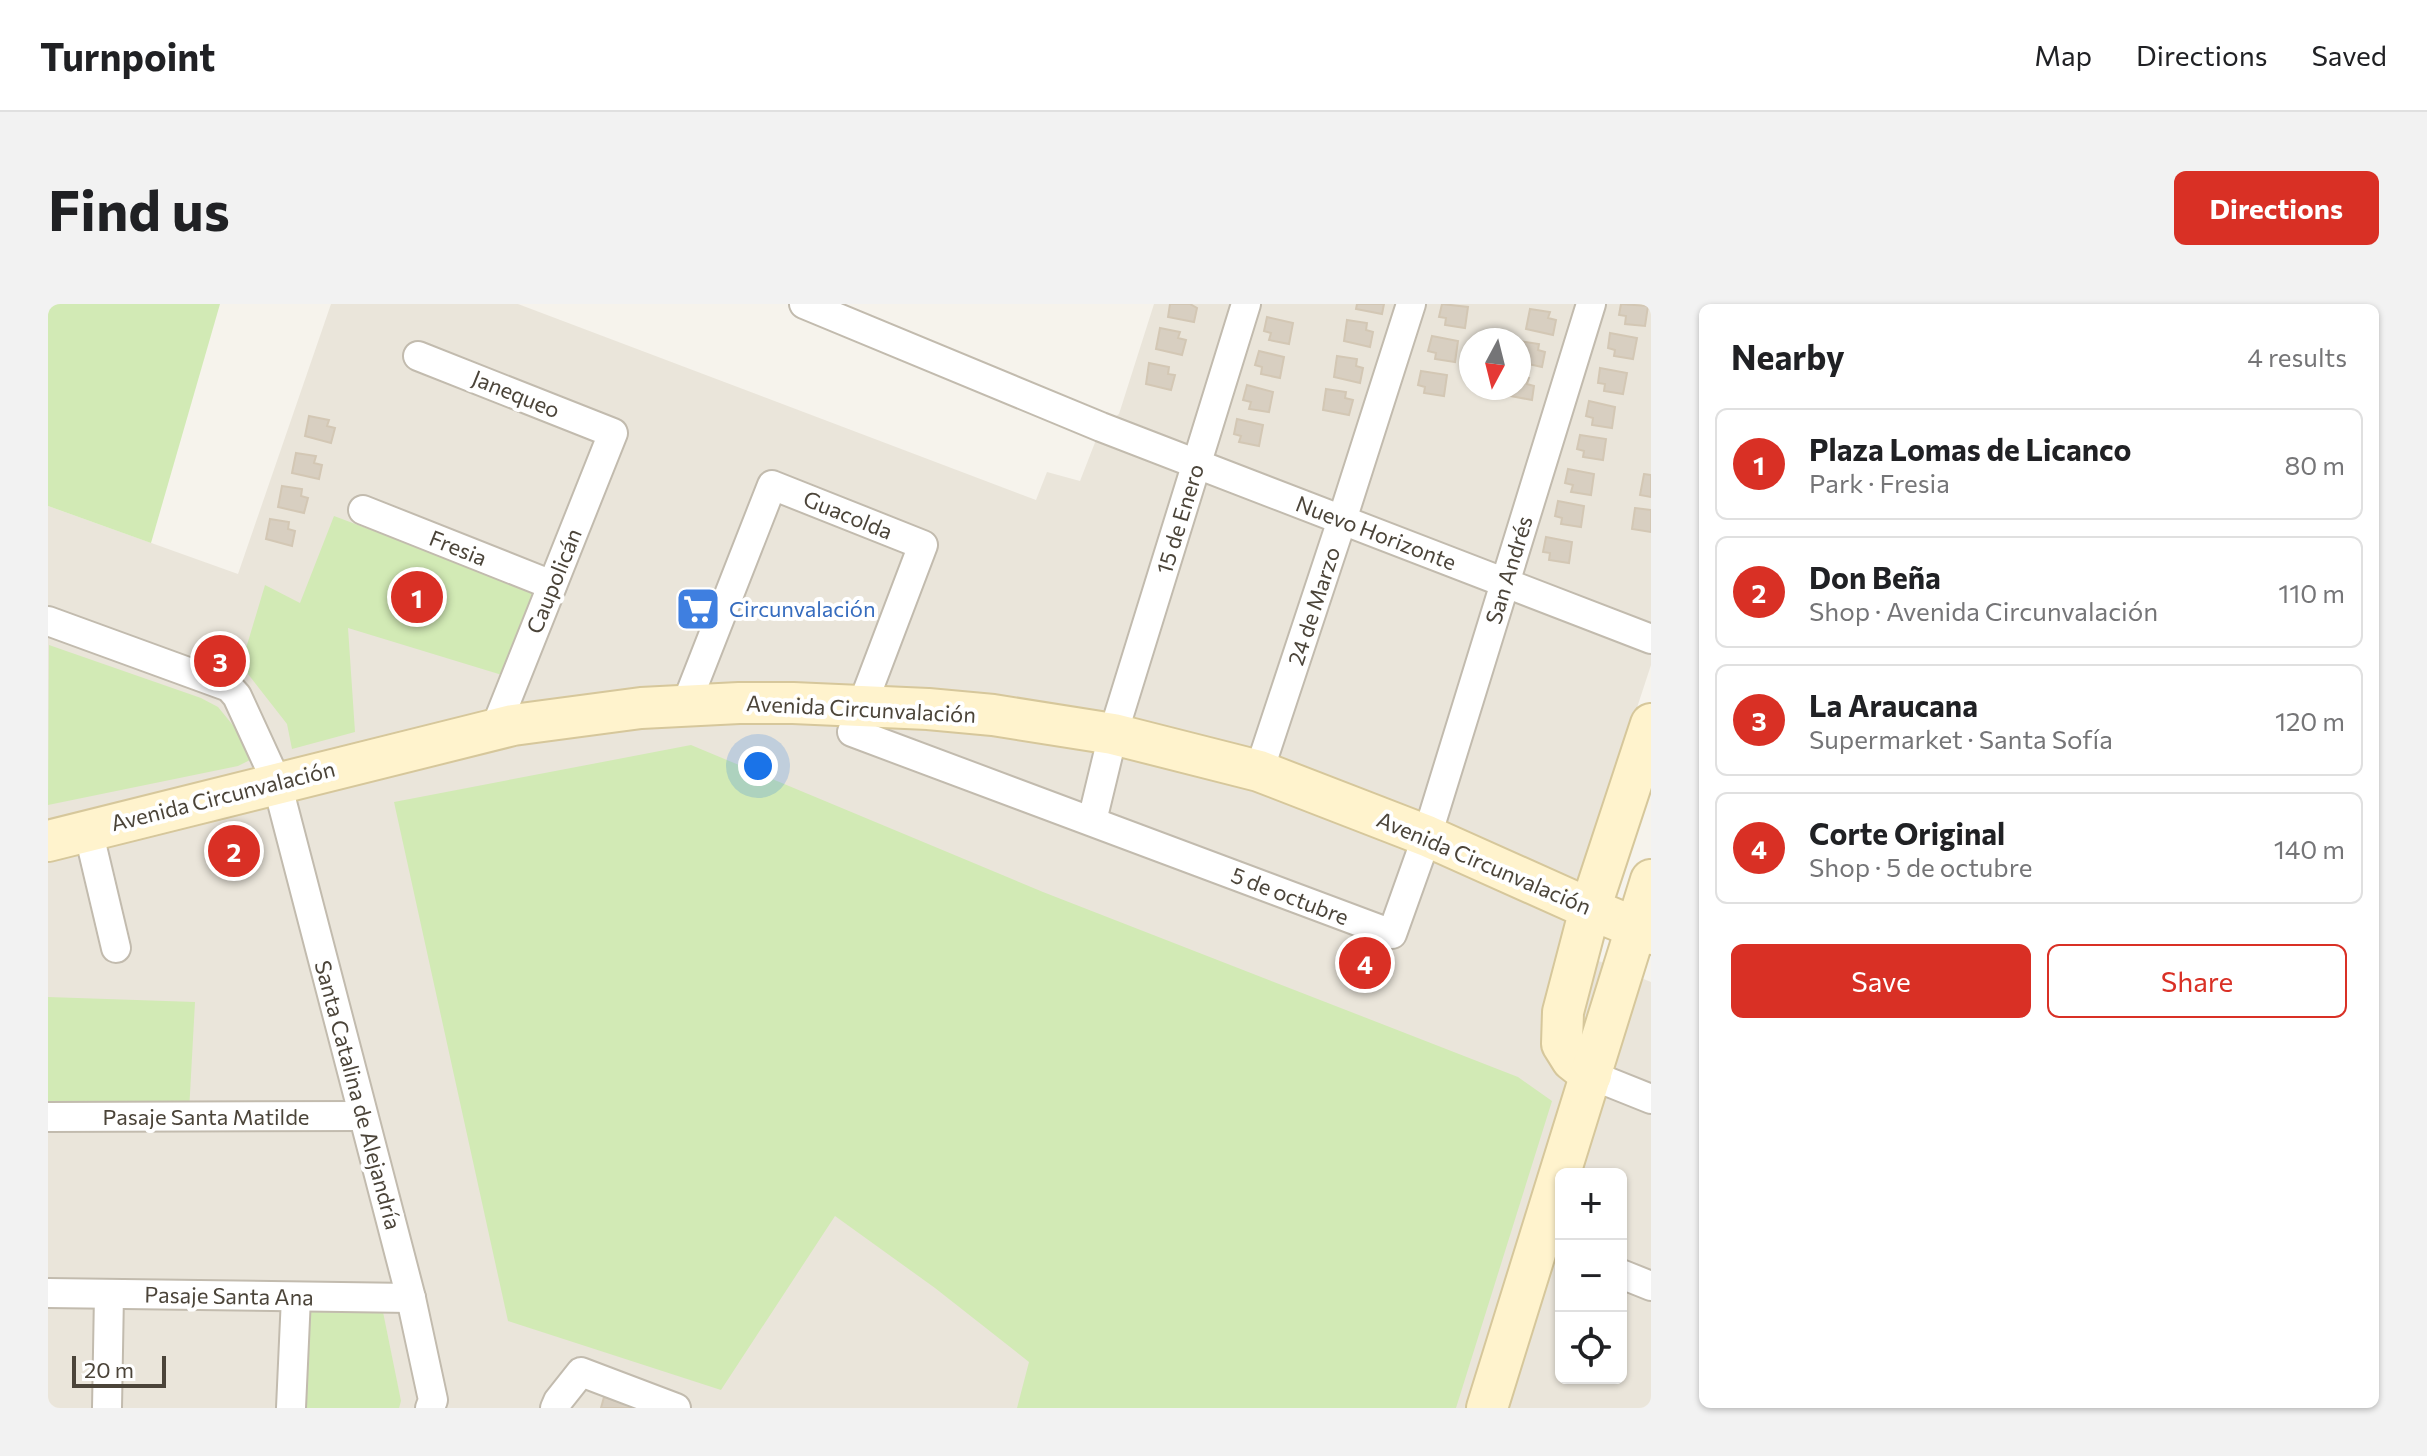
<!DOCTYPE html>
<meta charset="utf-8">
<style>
body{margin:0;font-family:Commissioner,sans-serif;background:#f2f2f2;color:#202124}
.controls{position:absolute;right:24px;bottom:24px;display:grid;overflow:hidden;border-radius:12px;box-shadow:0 2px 6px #0004}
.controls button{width:72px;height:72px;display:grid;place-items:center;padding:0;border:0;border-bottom:2px solid #e0e0e0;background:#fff;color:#202124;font:40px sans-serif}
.compass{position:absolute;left:1411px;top:24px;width:72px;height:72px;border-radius:50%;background:#fff;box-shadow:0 2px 6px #0004;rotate:187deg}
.scale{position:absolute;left:24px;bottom:20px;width:94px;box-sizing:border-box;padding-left:8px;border:4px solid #4b4439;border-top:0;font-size:22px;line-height:28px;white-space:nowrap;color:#4b4439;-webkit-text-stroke:6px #fff;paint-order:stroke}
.you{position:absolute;left:710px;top:462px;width:28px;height:28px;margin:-20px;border:6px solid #fff;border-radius:50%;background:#1a73e8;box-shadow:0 0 0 12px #1a73e833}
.badge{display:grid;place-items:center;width:52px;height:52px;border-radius:50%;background:#d93025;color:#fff;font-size:26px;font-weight:700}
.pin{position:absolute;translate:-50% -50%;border:4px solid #fff;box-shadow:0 2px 8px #0006}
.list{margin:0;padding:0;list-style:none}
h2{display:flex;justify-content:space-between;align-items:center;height:104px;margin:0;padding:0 32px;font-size:34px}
h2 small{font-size:26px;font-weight:400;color:#757577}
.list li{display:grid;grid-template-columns:52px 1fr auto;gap:24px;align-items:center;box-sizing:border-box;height:112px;margin:0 16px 16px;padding:0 16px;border:2px solid #e0e0e0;border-radius:12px}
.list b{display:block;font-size:30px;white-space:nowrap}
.list p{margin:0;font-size:26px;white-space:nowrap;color:#757577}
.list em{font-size:26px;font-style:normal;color:#757577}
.actions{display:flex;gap:16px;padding:24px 32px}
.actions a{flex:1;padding:18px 0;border:2px solid #d93025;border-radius:12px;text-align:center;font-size:28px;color:#d93025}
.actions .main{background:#d93025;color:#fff}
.icon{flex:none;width:44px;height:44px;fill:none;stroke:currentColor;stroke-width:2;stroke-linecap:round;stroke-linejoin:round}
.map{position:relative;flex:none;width:1603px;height:1104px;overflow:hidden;border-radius:12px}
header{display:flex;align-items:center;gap:48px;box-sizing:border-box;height:112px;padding:0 40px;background:#fff;border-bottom:2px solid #e0e0e0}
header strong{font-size:38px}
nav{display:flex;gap:44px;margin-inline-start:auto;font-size:28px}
.intro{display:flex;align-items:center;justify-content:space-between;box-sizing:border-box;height:192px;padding:0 48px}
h1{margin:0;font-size:56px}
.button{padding:20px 36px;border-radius:12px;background:#d93025;color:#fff;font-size:28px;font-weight:700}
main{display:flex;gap:48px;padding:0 48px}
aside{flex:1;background:#fff;border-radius:12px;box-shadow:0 2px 6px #0004}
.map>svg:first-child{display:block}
.residential{fill:#eae5da;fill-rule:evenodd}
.green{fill:#d2eab5}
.building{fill:#d8cfc1;stroke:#d3c7b4;stroke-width:2}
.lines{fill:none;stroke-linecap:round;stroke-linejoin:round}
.street-casing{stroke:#c2bbae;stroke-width:32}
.secondary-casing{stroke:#d6c79b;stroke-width:44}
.street{stroke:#fff;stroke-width:28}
.secondary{stroke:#fff3cd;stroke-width:40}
.labels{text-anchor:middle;stroke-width:8;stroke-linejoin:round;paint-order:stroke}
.street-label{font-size:22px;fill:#4b4439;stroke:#fff}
.shop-label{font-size:22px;fill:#366cbe;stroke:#fff;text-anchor:start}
</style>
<header>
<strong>Turnpoint</strong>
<nav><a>Map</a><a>Directions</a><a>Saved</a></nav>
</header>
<div class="intro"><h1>Find us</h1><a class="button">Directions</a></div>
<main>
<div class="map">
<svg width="1603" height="1104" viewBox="0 0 1603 1104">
<rect width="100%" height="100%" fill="#f6f3ec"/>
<!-- residential -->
<path class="residential" d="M283,0H470L988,196L999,168L1032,177L1053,123L1071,110L1106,0H1603V361L1511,641L1603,678V1104H0V202L190,270ZM1423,36H1471V84H1423ZM1513,870H1573V1074H1513Z"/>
<!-- green -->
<g class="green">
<polygon points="0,0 172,0 103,239 0,202"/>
<polygon points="286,212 486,287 454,371 300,324 307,428 244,445 239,420 193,361 217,281 252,299"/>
<polygon points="1,341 153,394 170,403 210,452 190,462 0,501"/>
<polygon points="643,441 995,588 1470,773 1504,797 1408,1104 969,1104 981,1058 887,984 787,912 673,1086 460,1017 346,498"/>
<polygon points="0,693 147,698 141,808 0,806"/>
<polygon points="334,1003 353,1097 351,1104 254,1104 257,1005"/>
</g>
<!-- building -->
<g class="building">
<polygon points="1122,0 1142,0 1149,4 1146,18 1120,13"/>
<polygon points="1309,0 1336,0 1334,10 1308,5"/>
<polygon points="1394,0 1420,3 1417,24 1397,21 1398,14 1391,13"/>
<polygon points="1573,0 1600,2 1597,22 1577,20 1578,12 1571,11"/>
<polygon points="1482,5 1502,8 1500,14 1508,16 1505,31 1478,25"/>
<polygon points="1219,13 1245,19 1241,40 1221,36 1223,29 1216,27"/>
<polygon points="1299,16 1319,19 1318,26 1325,28 1322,43 1296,37"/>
<polygon points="1112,24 1132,28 1130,34 1138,36 1134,51 1108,45"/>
<polygon points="1562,29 1589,34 1585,55 1566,52 1567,46 1560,44"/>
<polygon points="1384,32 1410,37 1407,58 1387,55 1388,49 1380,47"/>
<polygon points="1471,37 1491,40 1490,46 1497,48 1494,63 1471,58"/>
<polygon points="1211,47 1236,53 1232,74 1213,70 1214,63 1207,61"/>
<polygon points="1289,52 1309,55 1308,62 1315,64 1312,79 1286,73"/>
<polygon points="1101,59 1121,63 1120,70 1127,71 1123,86 1098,80"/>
<polygon points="1552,64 1579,69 1575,90 1556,87 1557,80 1550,79"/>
<polygon points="1373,67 1399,71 1396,92 1376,89 1377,83 1370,81"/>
<polygon points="1471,72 1481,74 1479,80 1486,82 1484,96 1457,91 1459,84 1471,84"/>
<polygon points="1199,81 1225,88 1221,108 1201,105 1203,98 1195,96"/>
<polygon points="1278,85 1298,88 1297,94 1305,96 1301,111 1275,106"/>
<polygon points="1541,97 1567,103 1564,124 1544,121 1545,114 1538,112"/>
<polygon points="261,112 281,116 279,122 287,124 283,139 257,132"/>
<polygon points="1189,115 1215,121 1211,142 1191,138 1193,132 1186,130"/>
<polygon points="1532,131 1558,135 1555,156 1535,153 1536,147 1529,145"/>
<polygon points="248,149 268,152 266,159 274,161 271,175 244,169"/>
<polygon points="1520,165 1546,170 1543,191 1523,188 1525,181 1517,179"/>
<polygon points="1596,170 1603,171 1603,193 1592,191"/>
<polygon points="234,182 254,185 253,192 260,194 256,209 230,203"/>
<polygon points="1510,197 1536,202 1533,223 1513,220 1514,214 1507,212"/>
<polygon points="1587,204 1603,206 1603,228 1584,225"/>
<polygon points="222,215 241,218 240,225 247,227 244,242 218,235"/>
<polygon points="1498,233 1524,238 1521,259 1501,256 1502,249 1495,248"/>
<polygon points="556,1093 590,1104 553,1104"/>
</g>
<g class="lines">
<!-- street casing -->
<g class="street-casing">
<g id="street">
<polyline points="756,0 1053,123 1603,335"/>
<polyline points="370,52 565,129 447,425"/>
<polyline points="315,206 504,281"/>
<polyline points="0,317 181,383 189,392 229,479 363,994 385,1096 382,1104"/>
<polyline points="637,403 724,181 875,241 804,428 1344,630 1379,532 1543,0"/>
<polyline points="1211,467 1294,216 1363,0"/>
<polyline points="1044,517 1065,430 1198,0"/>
<polyline points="40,526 68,644"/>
<polyline points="1543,771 1603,795"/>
<polyline points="0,813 315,812"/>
<polyline points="1573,970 1603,982"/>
<polyline points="0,989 363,994"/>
<polyline points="59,1104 61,990"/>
<polyline points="243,1104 248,993"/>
<polyline points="507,1104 510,1097 533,1068 628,1104"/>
</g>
</g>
<!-- secondary casing -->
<g class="secondary-casing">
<g id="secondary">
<polyline points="0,537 465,421 593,404 691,399 745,399 880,405 945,411 1065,430 1211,467 1379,532 1542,605 1603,630"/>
<polyline points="1543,771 1524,756 1514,740 1515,708 1542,605 1603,420"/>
<polyline points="1439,1104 1603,576"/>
</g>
</g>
<!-- street -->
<use href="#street" class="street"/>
<!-- secondary -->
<use href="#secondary" class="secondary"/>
</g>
<!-- icons -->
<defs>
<g id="supermarket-square" transform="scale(2.3)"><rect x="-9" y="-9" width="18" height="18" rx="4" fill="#3f7fe0" stroke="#fff"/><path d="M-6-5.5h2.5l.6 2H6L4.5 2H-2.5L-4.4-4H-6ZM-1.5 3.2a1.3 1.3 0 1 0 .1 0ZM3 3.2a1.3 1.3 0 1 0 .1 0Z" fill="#fff"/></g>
</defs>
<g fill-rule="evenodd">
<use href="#supermarket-square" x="650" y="305"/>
</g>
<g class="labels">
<!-- street labels -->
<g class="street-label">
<text transform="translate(468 90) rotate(22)" y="8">Janequeo</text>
<text transform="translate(800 211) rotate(22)" y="8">Guacolda</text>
<text transform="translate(1132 215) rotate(-73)" y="8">15 de Enero</text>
<text transform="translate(1328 229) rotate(21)" y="8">Nuevo Horizonte</text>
<text transform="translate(410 244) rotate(22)" y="8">Fresia</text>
<text transform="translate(1461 266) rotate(-73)" y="8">San Andrés</text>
<text transform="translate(506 277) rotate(-68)" y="8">Caupolicán</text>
<text transform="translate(1266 302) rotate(-72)" y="8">24 de Marzo</text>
<text transform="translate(813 405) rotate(3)" y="8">Avenida Circunvalación</text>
<text transform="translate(175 492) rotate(-14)" y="8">Avenida Circunvalación</text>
<text transform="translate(1436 559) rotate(23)" y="8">Avenida Circunvalación</text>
<text transform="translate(1242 592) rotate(21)" y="8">5 de octubre</text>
<text transform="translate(310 791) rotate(75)" y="8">Santa Catalina de Alejandría</text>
<text x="158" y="821">Pasaje Santa Matilde</text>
<text transform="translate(181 992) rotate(1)" y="8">Pasaje Santa Ana</text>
</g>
<!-- shop labels -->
<g class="shop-label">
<text x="681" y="313">Circunvalación</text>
</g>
</g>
</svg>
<div class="controls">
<button>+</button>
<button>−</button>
<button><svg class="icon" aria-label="locate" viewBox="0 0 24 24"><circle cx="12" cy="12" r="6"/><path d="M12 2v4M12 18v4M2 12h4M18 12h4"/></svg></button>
</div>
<svg class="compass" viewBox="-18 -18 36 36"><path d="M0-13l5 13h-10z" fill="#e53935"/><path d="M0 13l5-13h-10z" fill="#757577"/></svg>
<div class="scale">20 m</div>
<div class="you"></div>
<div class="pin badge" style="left:369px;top:293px">1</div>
<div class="pin badge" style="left:186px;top:547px">2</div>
<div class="pin badge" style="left:172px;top:357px">3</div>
<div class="pin badge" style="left:1317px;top:659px">4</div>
</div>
<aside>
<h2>Nearby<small>4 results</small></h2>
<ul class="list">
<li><span class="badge">1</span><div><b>Plaza Lomas de Licanco</b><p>Park · Fresia</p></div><em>80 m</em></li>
<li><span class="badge">2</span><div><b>Don Beña</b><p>Shop · Avenida Circunvalación</p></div><em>110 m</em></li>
<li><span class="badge">3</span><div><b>La Araucana</b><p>Supermarket · Santa Sofía</p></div><em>120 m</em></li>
<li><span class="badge">4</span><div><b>Corte Original</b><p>Shop · 5 de octubre</p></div><em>140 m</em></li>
</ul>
<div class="actions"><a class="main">Save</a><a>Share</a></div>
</aside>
</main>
